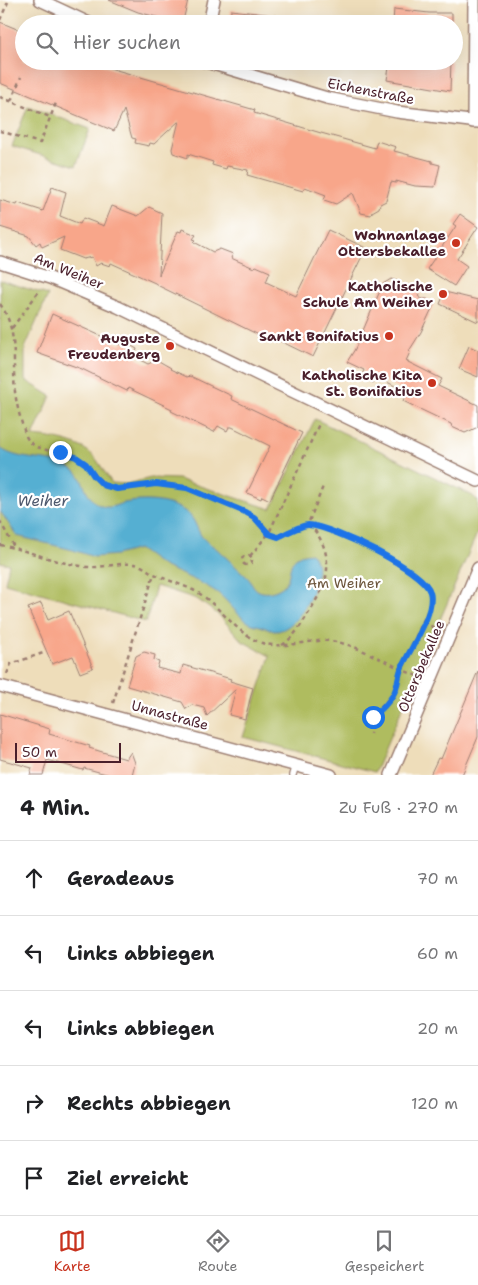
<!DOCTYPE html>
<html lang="de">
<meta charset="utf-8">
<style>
body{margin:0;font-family:"Shantell Sans",sans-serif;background:#f2f2f2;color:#202124}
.scale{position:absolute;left:15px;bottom:12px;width:106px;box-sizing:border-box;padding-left:5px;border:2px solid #4a1f2b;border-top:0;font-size:14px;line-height:18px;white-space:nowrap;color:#4a1f2b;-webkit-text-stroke:4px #fff;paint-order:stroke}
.stop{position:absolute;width:15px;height:15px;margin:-11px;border:4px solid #1a73e8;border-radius:50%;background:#fff}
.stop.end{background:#1a73e8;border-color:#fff;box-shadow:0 1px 5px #0008}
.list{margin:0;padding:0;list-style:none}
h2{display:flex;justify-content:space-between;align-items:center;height:65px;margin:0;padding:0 20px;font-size:21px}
h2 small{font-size:16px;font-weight:400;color:#757577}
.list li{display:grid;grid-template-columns:32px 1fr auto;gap:15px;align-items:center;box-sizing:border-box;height:75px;padding:0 20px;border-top:1px solid #e0e0e0}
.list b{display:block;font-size:19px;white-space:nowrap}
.list em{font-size:16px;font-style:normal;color:#757577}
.icon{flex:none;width:28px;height:28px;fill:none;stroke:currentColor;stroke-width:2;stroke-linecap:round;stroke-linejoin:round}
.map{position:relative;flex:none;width:478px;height:775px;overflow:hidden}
.search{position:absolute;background:#fff;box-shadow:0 5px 20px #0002;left:15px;right:15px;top:15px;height:55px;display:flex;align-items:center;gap:12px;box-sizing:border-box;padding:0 18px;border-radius:28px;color:#757577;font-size:19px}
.sheet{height:440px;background:#fff}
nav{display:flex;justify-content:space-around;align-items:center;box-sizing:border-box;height:70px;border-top:1px solid #e0e0e0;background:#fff;font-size:14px;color:#757577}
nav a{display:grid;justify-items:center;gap:2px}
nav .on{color:#c8321e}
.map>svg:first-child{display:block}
.green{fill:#afbc5e;stroke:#7c6e44}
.water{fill:#55afd2;stroke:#50677e}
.building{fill:#f8a68a}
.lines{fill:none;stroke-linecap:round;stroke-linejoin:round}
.lane-casing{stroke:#9c7e72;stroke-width:8}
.street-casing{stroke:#9c7e72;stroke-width:14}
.path{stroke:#9c7e72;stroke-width:2.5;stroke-dasharray:4 4;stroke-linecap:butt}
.lane{stroke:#fff;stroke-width:5.5}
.street{stroke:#fff;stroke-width:11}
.route{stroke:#1a73e8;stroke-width:6}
.poi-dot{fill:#c8321e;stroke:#fff;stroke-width:2}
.labels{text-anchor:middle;stroke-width:4.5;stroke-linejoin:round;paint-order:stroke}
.street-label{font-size:14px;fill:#4a1f2b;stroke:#fff}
.poi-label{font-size:14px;font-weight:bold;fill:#4a1f2b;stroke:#fff;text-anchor:end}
.park-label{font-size:14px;fill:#6d563d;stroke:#fff}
.water-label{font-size:15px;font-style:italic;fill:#4e596e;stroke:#fff}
</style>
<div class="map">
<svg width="478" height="775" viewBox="0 0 478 775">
<rect width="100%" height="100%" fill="#fff"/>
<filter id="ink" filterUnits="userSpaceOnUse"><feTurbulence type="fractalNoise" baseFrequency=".02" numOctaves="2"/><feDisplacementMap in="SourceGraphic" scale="10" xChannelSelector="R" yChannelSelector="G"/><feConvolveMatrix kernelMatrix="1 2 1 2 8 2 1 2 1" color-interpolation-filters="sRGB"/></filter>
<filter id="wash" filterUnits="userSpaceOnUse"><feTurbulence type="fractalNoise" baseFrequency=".0096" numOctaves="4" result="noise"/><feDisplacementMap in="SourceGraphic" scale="20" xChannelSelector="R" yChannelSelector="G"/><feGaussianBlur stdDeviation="1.12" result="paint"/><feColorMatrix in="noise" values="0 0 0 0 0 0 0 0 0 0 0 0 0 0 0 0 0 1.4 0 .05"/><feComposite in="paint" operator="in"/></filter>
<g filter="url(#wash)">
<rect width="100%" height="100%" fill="#eeddba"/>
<!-- green -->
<g class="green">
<polygon points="28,106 90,129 76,166 12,146"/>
<path d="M0,280L48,295L25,348V380L51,396L33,436C54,438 83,442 96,459C102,467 106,475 112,483L126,484L151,478L178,479L271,509L315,419L473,496L478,501V531L375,772L243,737L270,656L242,641L220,616L197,599L156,586L146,622L5,583L9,564L0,562Z"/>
</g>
<!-- water -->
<path class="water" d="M0,448C22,464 54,454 75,471C85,478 86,505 106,507C112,508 118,504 124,503C144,499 169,500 186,512C195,518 196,528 202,537C206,542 212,545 217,549C227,558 237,568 247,577C253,583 253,590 262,592C267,593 272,592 277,590C299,581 279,555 311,553C330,569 299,634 274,631C270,630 267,628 263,627C258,625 253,625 248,622C237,615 229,602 218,593C200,581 182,575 163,566C154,561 146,554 138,549L116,555L94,557L73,550L17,536L0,511Z"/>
<g id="blocks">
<!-- building -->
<g class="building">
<polygon points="109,0 188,0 183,21 178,23 138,12"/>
<polygon points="394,9 429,13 452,13 452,24 416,24 393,22"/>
<polygon points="231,10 281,16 280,24 230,24"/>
<polygon points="0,22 24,32 24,61 93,61 113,69 255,110 254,113 321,133 375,148 377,141 396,147 394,151 432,161 432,163 440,165 435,187 415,186 396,181 396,183 391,182 386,201 380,204 379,208 372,212 371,215 361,213 353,193 336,204 324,200 326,195 305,187 303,191 247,175 248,170 227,166 226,169 212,165 213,162 188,154 188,158 173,153 172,149 179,121 154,144 150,143 149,146 135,143 136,139 132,138 124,110 114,131 0,83"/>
<polygon points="390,61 427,64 427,61 451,61 450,91 387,80"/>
<polygon points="52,187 66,192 60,216 80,224 83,218 104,226 112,206 138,216 149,207 162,213 159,275 178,231 181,232 182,229 196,235 193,239 196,240 194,242 213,252 220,249 233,254 231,258 254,268 256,266 270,272 266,282 296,296 328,230 366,248 313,357 276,339 268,336 265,338 159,286 155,283 111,263 110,266 101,263 96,266 92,257 83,259 60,250 64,237 42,247 40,242 36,245 29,236 0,227 0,200 17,205 18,203 43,211"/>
<polygon points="460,214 478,227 457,259 467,266 454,286 427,269 456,226 453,224"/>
<polygon points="391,279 397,281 402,285 415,286 419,291 420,299 427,299 434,304 421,332 409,351 410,352 406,361 442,379 438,386 478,405 478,427 465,433 452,427 451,424 403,401 407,392 377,377 374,383 361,377 364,370 347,362 355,349 383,284"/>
<polygon points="445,292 478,300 478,322 440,304"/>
<polygon points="52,314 121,345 123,341 137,349 134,357 148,364 157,360 171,368 170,369 187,377 190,376 213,387 232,396 231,399 302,433 270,500 262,496 261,499 247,493 270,446 232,427 229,427 227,431 218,426 214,432 171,411 172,409 128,388 127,391 82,369 37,353"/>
<polygon points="469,346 478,350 478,377 459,369"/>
<polygon points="41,603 48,620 69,611 93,668 80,673 73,656 52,664 28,608"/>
<polygon points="144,652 155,655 154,660 159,662 157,668 181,674 183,665 231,679 230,681 253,688 245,719 229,715 236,689 207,716 204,708 192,705 186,709 182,702 127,686 136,656"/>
<polygon points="478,671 478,737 462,775 430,775 438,758 441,759"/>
<polygon points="0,714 50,729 49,734 90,746 89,748 126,759 131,752 135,763 132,775 110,775 84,768 83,770 47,760 43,775 30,775 32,768 0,759"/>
</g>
</g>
</g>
<g filter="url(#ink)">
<use href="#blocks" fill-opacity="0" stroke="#9c7e72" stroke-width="1"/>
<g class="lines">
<!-- lane casing -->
<g class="lane-casing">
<polyline id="lane" points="293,775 296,765"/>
</g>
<!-- street casing -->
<g class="street-casing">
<g id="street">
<polyline points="40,0 91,24"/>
<polyline points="209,24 214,0"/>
<polyline points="203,61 327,98 397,112 478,122"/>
<polyline points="473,122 474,0"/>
<polyline points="0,262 50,278 118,307 478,481"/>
<polyline points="0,686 331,775"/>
<polyline points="391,775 478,568"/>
</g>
</g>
<!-- path -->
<g class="path">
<polyline points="0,20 8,2"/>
<polyline points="0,97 50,117"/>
<polyline points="11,101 21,77"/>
<polyline points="0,131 40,143 56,103"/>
<path d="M0,304C19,330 12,362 15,392C17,407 21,422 26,436C34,456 70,448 86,464C96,474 100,487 117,489C129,490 143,485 155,484C165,484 179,486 189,489C209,495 233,504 251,516C261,523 266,532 277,537L308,524L344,536L379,553L408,570L428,586L431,593L430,606L401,670L393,694L373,717L370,734"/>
<polyline points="12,328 40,290"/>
<polyline points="0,521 14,547"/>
<path d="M0,545C28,550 53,562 81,566C99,570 116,562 134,564C142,565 147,570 154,574C167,580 180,584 193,590C218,602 236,635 262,643C285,650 308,639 330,641C362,645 389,666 418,676"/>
<circle cx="247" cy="560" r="5"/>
<polyline points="250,556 269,533 319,424"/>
<polyline points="423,623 438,629"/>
<path d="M282,645C295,637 303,622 311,609C316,600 322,591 325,581C331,561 324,537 308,524L324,484"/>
<polyline points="7,674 11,664 46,652"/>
<polyline points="113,703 154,574"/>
</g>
<!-- lane -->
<use href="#lane" class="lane"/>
<!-- street -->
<use href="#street" class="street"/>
</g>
</g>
<g class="lines" filter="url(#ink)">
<!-- route -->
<path class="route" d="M60,452L76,457L86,464L94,476L103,485L117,489L156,484L187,488L245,512L254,517L269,534L278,537C285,534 303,524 309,525C333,527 424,570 430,592C436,613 409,650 401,669C398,677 398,687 393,695C388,703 380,711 373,717"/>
</g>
<!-- markers -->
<g class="poi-dot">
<circle cx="456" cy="243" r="5"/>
<circle cx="443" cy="294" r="5"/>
<circle cx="389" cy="336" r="5"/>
<circle cx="170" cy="346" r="5"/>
<circle cx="432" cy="383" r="5"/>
</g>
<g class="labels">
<!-- street labels -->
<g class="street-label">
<text transform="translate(371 91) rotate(11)" y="5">Eichenstraße</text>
<text transform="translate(69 271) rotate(22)" y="5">Am Weiher</text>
<text transform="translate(421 666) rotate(-67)" y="5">Ottersbekallee</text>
<text transform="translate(170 715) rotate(15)" y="5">Unnastraße</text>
</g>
<!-- poi labels -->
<g class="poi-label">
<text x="446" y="240">Wohnanlage<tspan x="446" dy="16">Ottersbekallee</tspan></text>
<text x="433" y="291">Katholische<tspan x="433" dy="16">Schule Am Weiher</tspan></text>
<text x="379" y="341">Sankt Bonifatius</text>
<text x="160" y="343">Auguste<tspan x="160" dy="16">Freudenberg</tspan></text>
<text x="422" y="380">Katholische Kita<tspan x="422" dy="16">St. Bonifatius</tspan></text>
</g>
<!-- park labels -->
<g class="park-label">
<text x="344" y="588">Am Weiher</text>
</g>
<!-- water labels -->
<g class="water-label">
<text x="43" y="506">Weiher</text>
</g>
</g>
</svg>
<div class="scale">50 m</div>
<div class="stop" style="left:373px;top:717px"></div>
<div class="stop end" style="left:60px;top:452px"></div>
<div class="search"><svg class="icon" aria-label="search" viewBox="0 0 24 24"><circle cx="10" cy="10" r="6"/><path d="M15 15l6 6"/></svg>Hier suchen</div>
</div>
<section class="sheet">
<h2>4 Min.<small>Zu Fuß · 270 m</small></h2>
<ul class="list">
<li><svg class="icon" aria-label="ahead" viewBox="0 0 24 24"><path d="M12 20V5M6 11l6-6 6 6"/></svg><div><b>Geradeaus</b></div><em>70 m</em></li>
<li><svg class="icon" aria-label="left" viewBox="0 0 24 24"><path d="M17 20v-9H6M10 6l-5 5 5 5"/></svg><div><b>Links abbiegen</b></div><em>60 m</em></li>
<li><svg class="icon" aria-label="left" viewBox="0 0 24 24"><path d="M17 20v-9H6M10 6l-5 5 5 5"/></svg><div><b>Links abbiegen</b></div><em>20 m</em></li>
<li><svg class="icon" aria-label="right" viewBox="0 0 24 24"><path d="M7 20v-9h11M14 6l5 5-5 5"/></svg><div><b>Rechts abbiegen</b></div><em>120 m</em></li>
<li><svg class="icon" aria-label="arrive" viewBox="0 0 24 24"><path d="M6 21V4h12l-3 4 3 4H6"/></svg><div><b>Ziel erreicht</b></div></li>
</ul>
</section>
<nav>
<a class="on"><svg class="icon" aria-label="map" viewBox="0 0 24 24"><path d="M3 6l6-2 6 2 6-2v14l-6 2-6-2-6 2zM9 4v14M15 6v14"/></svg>Karte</a>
<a><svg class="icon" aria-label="directions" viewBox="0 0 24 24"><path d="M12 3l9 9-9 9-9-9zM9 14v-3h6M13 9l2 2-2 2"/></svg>Route</a>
<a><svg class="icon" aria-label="saved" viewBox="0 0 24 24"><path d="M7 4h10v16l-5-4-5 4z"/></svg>Gespeichert</a>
</nav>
